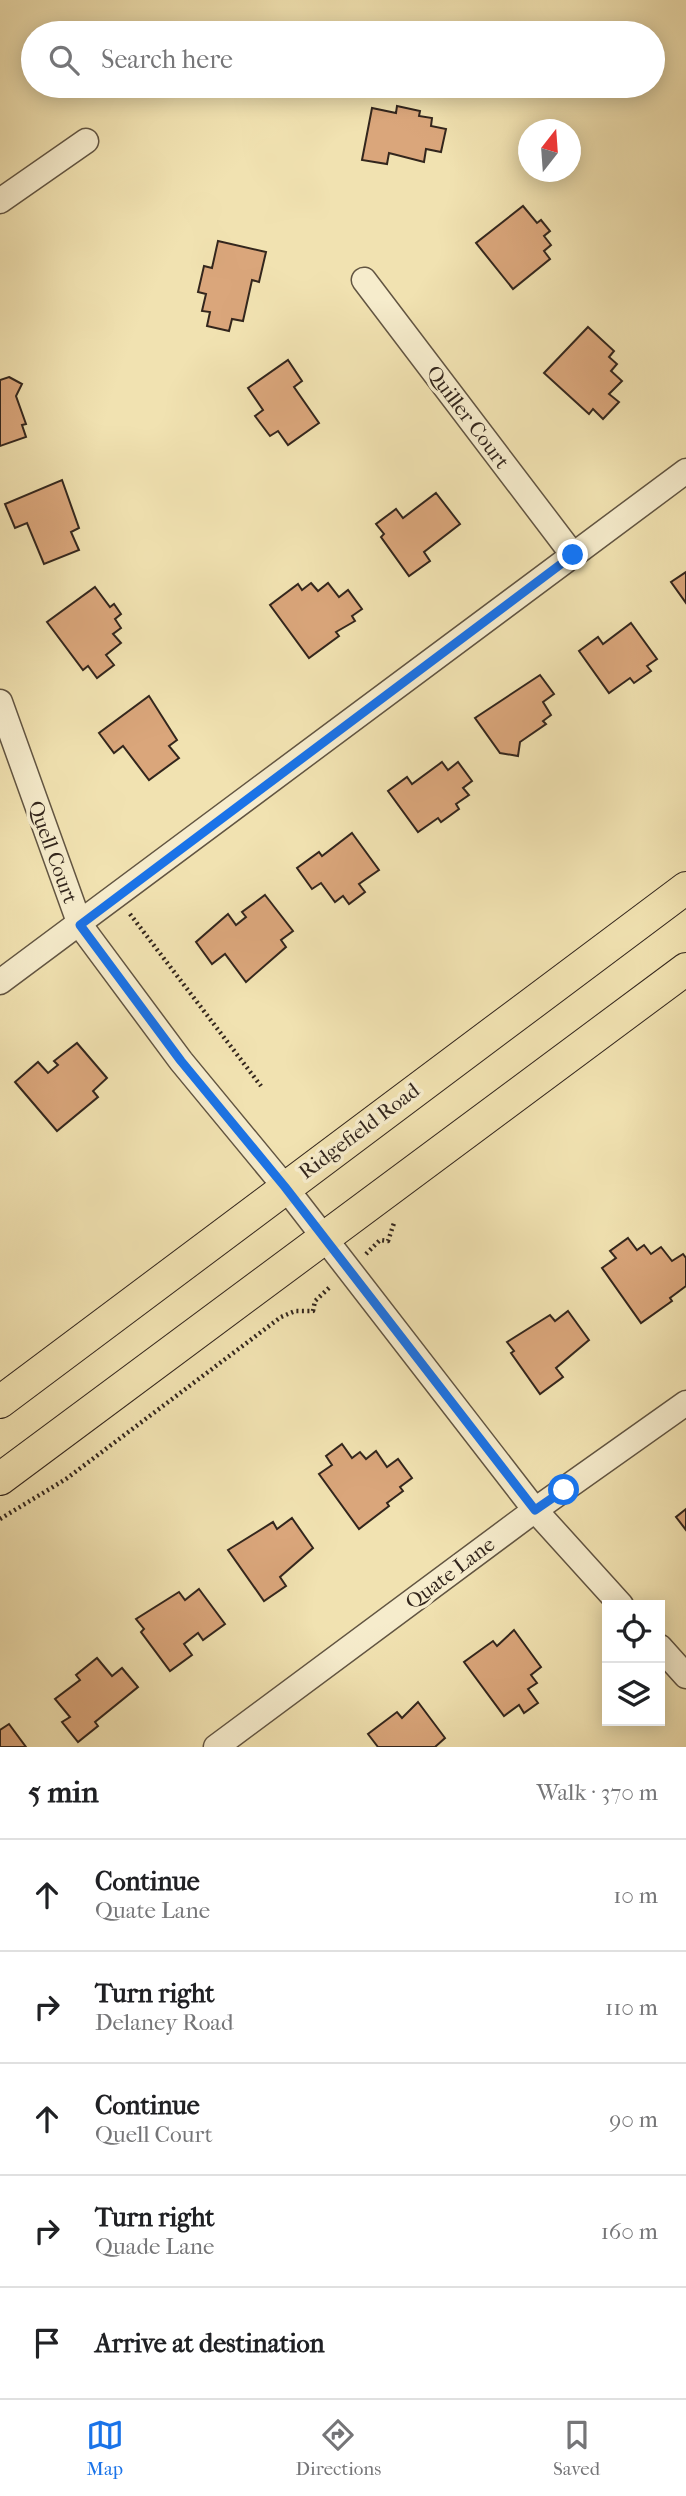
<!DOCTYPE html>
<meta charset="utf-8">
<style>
body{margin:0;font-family:"IM FELL French Canon",serif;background:#f6f6f6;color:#202124}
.controls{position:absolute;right:21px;bottom:21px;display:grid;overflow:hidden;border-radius:0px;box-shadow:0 4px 18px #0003}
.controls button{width:63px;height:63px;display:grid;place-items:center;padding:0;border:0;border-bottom:2px solid #e0e0e0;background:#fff;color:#202124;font:35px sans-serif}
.compass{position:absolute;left:518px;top:119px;width:63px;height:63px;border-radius:50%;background:#fff;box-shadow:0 4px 18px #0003;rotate:17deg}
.stop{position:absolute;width:21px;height:21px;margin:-16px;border:5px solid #1a73e8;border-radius:50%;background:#fff}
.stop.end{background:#1a73e8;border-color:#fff;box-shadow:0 2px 7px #0008}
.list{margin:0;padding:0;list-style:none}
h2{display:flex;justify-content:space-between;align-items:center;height:91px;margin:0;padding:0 28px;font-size:30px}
h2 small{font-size:23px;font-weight:400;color:#757577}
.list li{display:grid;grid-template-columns:46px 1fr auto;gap:21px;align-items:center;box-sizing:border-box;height:112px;padding:0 28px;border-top:2px solid #e0e0e0}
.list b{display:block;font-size:26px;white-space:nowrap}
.list p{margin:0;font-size:23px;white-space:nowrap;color:#757577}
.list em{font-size:23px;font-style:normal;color:#757577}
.icon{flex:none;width:38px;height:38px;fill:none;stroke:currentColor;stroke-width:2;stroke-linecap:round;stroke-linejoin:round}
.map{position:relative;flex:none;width:686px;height:1747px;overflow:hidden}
.search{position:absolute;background:#fff;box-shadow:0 4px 18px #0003;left:21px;right:21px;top:21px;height:77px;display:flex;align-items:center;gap:18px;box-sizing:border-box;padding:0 24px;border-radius:38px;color:#757577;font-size:26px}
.sheet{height:651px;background:#fff}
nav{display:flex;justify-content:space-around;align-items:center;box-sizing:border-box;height:98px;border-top:2px solid #e0e0e0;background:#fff;font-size:19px;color:#757577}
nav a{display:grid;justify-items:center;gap:4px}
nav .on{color:#1a73e8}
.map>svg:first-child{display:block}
.building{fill:#daa67b;stroke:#33261d;stroke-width:2}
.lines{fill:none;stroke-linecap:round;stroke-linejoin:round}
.minor-casing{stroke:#625542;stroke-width:27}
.major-casing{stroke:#33261d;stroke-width:34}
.path{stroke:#33261d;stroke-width:4.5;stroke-dasharray:2 3.5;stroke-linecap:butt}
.minor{stroke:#f6eccc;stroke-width:24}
.major{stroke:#f1e2b1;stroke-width:32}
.route{stroke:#1a73e8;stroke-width:9}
.labels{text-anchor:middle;stroke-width:7;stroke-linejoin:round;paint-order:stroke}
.street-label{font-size:21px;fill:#33261d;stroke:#f6eccc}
</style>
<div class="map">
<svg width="686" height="1747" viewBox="0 0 686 1747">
<rect width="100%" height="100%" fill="#f1e2b1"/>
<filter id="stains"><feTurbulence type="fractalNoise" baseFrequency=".00286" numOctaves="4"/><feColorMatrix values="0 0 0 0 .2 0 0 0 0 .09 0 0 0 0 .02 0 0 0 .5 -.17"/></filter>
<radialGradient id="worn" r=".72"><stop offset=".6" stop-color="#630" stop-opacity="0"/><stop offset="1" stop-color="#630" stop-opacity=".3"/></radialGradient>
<!-- building -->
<g class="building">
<polygon points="397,106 420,111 419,116 432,118 431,126 446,129 441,152 426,149 424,162 389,153 387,164 362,160 372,108 396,113"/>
<polygon points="523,206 537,223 541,220 550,231 544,236 551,245 544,251 550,259 513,289 476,243"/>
<polygon points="218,241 266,252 259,282 252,280 243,321 232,319 229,331 207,326 210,312 202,311 206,294 198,292 204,266 212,268"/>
<polygon points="588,327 614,351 609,357 617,364 611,371 622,381 609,394 619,402 603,419 593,409 589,414 544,373"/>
<polygon points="288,360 302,381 294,387 319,423 288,445 278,431 270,436 255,416 263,410 248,388"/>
<polygon points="9,377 22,384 16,396 26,424 22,425 26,437 0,446 0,380"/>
<polygon points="62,480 79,528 71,532 79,550 44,564 27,523 15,528 5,504"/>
<polygon points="436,493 460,524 424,552 430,561 409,576 381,537 384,534 376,524 396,509 403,518"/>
<polygon points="686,572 686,603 671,582"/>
<polygon points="311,583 318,591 328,583 339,597 348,590 362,609 352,616 355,621 336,632 339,636 309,658 270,605 298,584 302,590"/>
<polygon points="95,587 110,607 114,604 121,614 115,619 121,628 113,634 121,643 106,655 114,665 97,678 88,666 83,670 47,622"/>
<polygon points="631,623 657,659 647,666 651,671 634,683 630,678 609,693 579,651 598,637 603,644"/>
<polygon points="540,675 554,694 543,702 551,715 543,721 546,724 520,742 518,756 500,753 475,718"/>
<polygon points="149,696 177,740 169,746 179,758 149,780 123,746 114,753 99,733"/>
<polygon points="442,762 448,770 458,762 472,781 463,788 469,795 456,804 459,809 441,822 438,818 418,832 388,791 407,777 412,784"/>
<polygon points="352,833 379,870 359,884 365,892 349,904 343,896 335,902 321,883 312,889 297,868 319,852 322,856"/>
<polygon points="265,895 293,931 281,940 286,947 246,982 225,954 212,964 196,942 228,914 236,925 246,917 242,912"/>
<polygon points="77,1043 107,1078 93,1091 98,1097 57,1131 15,1082 38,1062 48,1073 58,1065 54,1061"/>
<polygon points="628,1238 637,1250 644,1245 651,1254 661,1247 672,1261 683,1254 686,1258 686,1286 670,1298 672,1301 641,1323 602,1268 616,1258 610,1251"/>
<polygon points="568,1311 589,1340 556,1368 563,1377 540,1394 511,1353 514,1351 507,1342 550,1315 555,1321"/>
<polygon points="342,1444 352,1458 360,1452 366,1459 376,1451 387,1467 398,1459 412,1478 400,1487 403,1491 387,1503 389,1506 359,1529 319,1474 332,1465 326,1456"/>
<polygon points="686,1509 686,1530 676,1517"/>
<polygon points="292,1518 313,1548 280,1577 286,1586 264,1601 228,1550 273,1522 277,1529"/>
<polygon points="199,1589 225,1624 203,1640 198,1633 184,1644 192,1655 170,1671 141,1632 144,1629 136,1619 179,1592 185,1600"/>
<polygon points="514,1630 541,1667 531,1675 537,1683 528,1689 538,1703 524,1713 519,1705 504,1716 464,1662 493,1641 497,1646"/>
<polygon points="97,1658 112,1676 122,1668 138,1687 95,1722 98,1726 78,1742 62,1722 70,1717 55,1699 80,1680 76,1675"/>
<polygon points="418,1702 445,1738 435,1747 378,1747 368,1734 397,1712 402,1718"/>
<polygon points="9,1724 26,1747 0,1747 0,1730"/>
</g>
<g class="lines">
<!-- minor casing -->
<g class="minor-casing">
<g id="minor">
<polyline points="0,201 86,141"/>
<polyline points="364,280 573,555"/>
<polyline points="0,702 80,925 181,1061 285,1187 535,1510 621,1605"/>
<polyline points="0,982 686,471"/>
<polyline points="660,1647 686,1676"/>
<polyline points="216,1747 535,1510 686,1403"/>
</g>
</g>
<!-- major casing -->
<g class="major-casing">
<g id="major">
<polyline points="0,1402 686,888"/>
<polyline points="0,1479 686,969"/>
</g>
</g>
<!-- path -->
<g class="path">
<polyline points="130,914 261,1086"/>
<polyline points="366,1254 380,1240 388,1241 394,1223"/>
<polyline points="0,1519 66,1479 281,1317 295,1311 313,1311 315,1301 331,1286"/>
</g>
<!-- minor -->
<use href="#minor" class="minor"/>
<!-- major -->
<use href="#major" class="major"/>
</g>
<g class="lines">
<!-- route -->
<polyline class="route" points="564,1490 535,1510 285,1187 181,1061 80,925 573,555"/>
</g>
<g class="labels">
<!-- street labels -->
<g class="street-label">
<text transform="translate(468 417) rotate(53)" y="7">Quiller Court</text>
<text transform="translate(53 852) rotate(70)" y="7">Quell Court</text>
<text transform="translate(359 1131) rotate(-37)" y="7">Ridgefield Road</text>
<text transform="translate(450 1573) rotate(-37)" y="7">Quate Lane</text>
</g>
</g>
<rect width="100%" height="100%" filter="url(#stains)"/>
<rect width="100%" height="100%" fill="url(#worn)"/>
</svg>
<div class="controls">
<button><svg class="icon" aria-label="locate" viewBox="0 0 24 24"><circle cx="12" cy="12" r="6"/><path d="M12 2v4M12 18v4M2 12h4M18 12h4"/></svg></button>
<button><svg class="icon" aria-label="layers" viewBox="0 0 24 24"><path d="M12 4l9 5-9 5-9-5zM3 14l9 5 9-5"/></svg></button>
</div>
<svg class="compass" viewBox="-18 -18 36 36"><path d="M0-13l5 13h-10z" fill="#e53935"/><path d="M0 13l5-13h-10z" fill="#757577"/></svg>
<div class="stop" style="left:564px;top:1490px"></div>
<div class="stop end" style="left:573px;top:555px"></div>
<div class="search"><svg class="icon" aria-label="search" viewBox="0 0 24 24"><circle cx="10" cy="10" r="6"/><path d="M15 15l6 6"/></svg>Search here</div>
</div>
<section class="sheet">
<h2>5 min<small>Walk · 370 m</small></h2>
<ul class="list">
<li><svg class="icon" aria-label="ahead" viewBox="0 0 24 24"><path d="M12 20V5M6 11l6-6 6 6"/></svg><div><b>Continue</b><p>Quate Lane</p></div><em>10 m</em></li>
<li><svg class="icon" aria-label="right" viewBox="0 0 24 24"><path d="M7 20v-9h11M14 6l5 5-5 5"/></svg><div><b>Turn right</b><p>Delaney Road</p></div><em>110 m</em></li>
<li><svg class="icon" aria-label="ahead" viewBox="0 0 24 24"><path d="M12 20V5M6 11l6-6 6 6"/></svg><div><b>Continue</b><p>Quell Court</p></div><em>90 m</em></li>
<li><svg class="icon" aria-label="right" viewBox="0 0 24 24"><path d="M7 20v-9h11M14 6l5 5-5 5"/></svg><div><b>Turn right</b><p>Quade Lane</p></div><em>160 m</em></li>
<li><svg class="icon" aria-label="arrive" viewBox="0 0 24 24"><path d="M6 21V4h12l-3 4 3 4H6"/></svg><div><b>Arrive at destination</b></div></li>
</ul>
</section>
<nav>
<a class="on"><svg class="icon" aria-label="map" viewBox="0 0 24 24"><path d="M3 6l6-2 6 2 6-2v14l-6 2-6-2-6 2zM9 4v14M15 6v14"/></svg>Map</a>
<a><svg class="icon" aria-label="directions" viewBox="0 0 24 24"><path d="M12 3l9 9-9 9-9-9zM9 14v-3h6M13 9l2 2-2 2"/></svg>Directions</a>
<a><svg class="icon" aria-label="saved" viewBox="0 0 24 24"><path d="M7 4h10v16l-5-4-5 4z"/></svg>Saved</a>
</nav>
